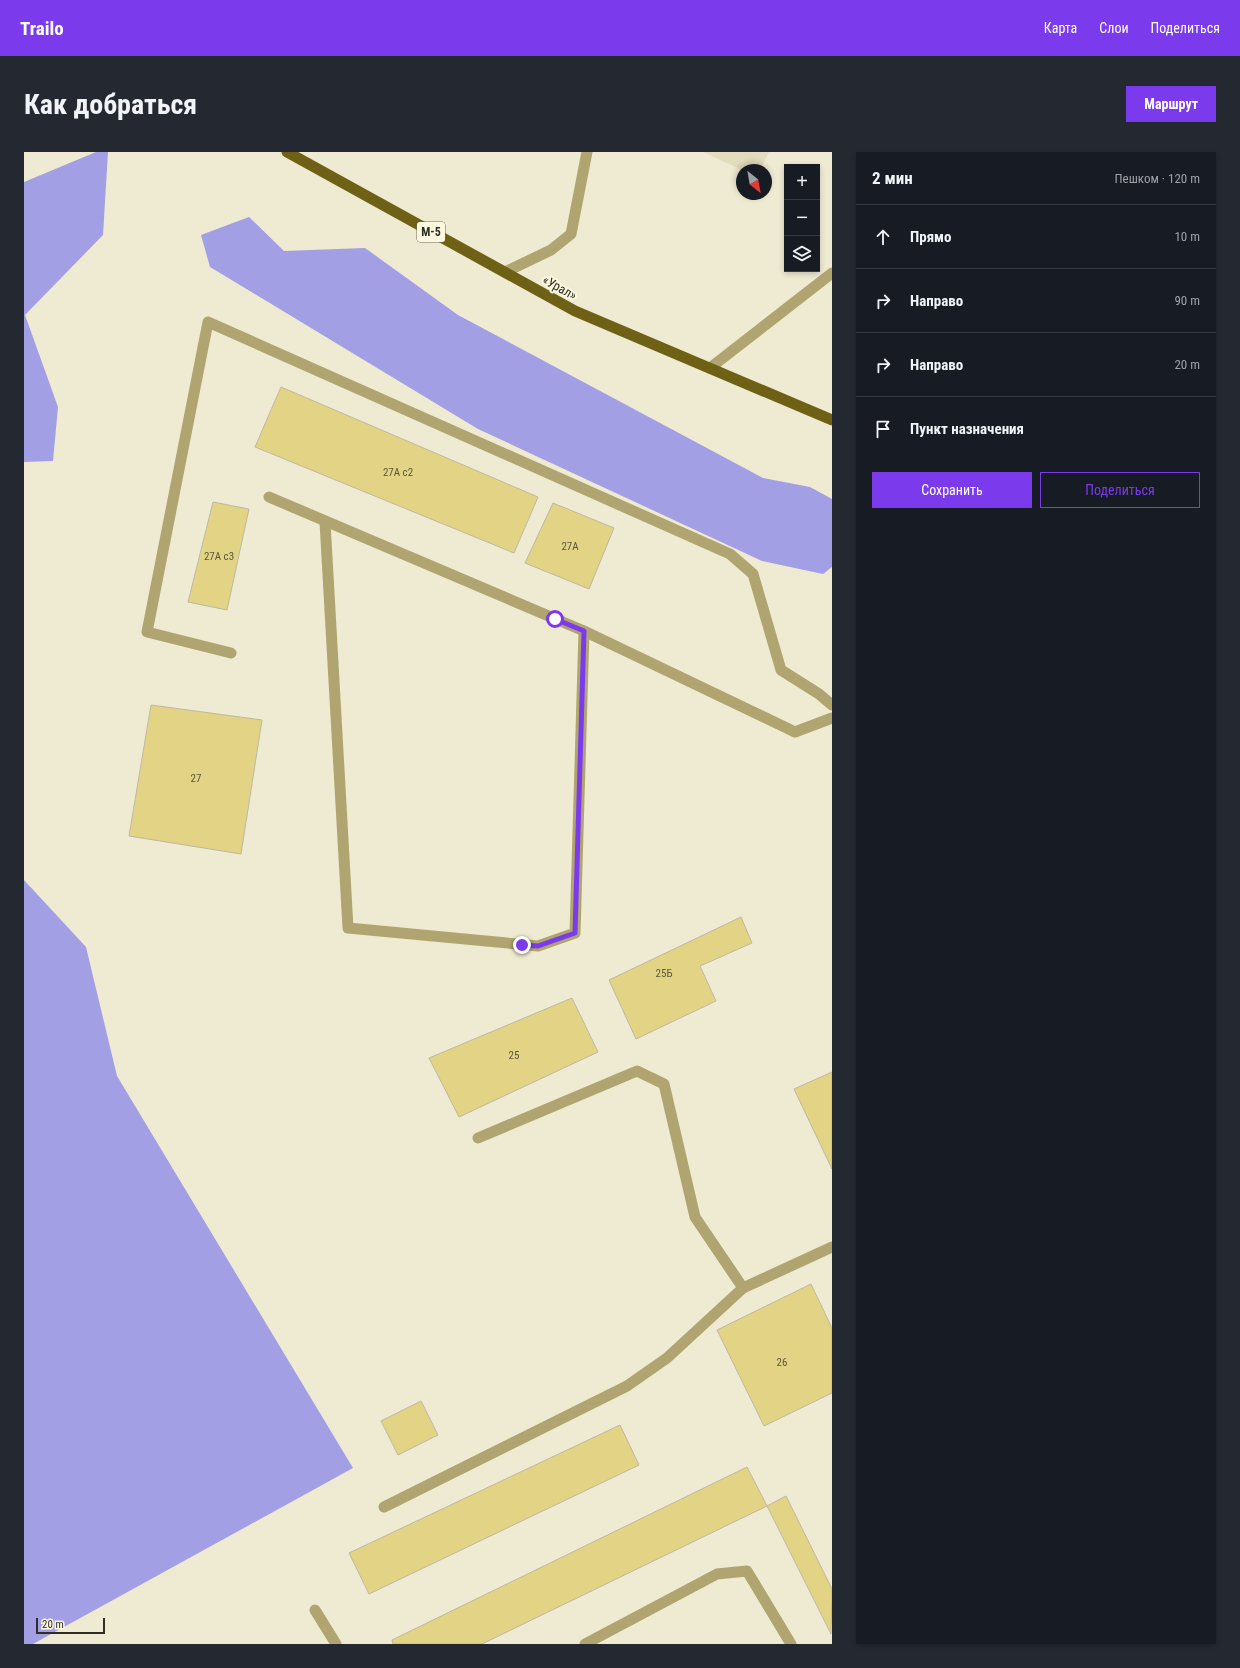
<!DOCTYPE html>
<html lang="ru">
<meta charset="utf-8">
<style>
body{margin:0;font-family:"Roboto Condensed",sans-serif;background:#242831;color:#f1f3f6}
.controls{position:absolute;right:12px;top:12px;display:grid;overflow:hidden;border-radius:0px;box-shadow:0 2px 6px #0003}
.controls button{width:36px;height:36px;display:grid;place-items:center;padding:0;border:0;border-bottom:1px solid #363941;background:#171b24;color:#f1f3f6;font:20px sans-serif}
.compass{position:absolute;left:712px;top:12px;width:36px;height:36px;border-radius:50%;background:#171b24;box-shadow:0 2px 6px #0003;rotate:149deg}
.scale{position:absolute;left:12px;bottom:10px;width:69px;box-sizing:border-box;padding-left:4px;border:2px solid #2e2c23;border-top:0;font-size:11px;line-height:14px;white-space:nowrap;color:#2e2c23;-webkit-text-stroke:3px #fcf7df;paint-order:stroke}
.stop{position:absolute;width:12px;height:12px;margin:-9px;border:3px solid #7c3aed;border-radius:50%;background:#fff}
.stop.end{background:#7c3aed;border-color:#fff;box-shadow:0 1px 4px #0008}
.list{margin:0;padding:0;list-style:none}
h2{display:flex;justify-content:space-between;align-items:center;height:52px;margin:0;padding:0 16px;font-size:17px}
h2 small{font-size:13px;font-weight:400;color:#9ea1a6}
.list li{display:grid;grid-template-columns:26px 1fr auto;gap:12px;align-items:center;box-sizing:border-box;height:64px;padding:0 16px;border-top:1px solid #363941}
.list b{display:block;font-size:15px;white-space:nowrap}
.list em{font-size:13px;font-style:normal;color:#9ea1a6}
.actions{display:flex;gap:8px;padding:12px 16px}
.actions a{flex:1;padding:9px 0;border:1px solid #7c3aed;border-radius:0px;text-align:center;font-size:14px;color:#7c3aed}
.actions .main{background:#7c3aed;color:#fff}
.icon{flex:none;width:22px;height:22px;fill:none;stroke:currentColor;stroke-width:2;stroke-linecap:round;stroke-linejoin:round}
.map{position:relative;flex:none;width:808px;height:1492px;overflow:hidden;border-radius:0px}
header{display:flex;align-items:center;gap:24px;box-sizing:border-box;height:56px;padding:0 20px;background:#7c3aed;color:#fff}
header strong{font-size:19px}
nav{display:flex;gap:22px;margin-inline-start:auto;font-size:14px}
.intro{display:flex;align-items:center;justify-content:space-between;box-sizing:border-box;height:96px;padding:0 24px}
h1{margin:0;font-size:28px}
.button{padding:10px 18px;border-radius:0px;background:#7c3aed;color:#fff;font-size:14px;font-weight:700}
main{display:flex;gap:24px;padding:0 24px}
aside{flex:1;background:#171b24;border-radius:0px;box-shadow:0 2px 6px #0003}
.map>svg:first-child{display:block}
.built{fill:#e3ddbe}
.forest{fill:#a29fe5}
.building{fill:#e3d385;stroke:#bdb9a2}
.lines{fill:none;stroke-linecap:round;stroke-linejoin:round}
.service{stroke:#b0a570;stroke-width:11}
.minor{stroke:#b0a570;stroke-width:11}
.trunk{stroke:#6e6116;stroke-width:11}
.route{stroke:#7c3aed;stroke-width:5}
.labels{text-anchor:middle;stroke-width:4;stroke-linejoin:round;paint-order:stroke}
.number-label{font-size:11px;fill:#5b563c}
.shield{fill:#fcf7df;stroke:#6c695b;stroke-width:1}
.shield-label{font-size:12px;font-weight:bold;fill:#2e2c23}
.street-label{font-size:13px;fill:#2e2c23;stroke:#fcf7df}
</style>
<header>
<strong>Trailo</strong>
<nav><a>Карта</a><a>Слои</a><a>Поделиться</a></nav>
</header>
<div class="intro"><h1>Как добраться</h1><a class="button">Маршрут</a></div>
<main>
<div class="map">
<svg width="808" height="1492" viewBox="0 0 808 1492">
<rect width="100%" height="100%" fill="#efead2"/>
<!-- built -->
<polygon class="built" points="679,0 745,0 736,18 718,18"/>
<!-- forest -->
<g class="forest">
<polygon points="72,0 84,0 79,83 1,163 34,255 29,309 0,310 0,30"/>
<polygon points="225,65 260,99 341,96 434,163 739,326 786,335 808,347 808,415 799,422 738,409 454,277 186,115 177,83"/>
<polygon points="0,728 62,795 93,924 329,1316 9,1492 0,1492"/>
</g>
<!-- building -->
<g class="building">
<polygon points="257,235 514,345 490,401 231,295"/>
<polygon points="189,350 225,357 203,458 164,450"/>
<polygon points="529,351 590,376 565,437 501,411"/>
<polygon points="127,553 238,568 217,702 105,684"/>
<polygon points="717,765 728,791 676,814 692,849 612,887 585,828"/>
<polygon points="548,846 574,900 435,965 405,906"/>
<polygon points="808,920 808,1017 770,937"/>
<polygon points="787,1132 808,1176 808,1241 740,1274 693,1178"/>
<polygon points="397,1249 414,1283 374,1303 357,1269"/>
<polygon points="596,1273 615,1313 345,1442 325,1401"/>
<polygon points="723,1315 743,1354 458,1492 369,1492 368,1488"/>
<polygon points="762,1344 808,1437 807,1482 743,1354"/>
</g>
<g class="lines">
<!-- service -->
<g class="service">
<polyline points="686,216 808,121"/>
<polyline points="245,345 560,479 771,580 808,566"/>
<polyline points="301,370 324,776 514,794 551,781 560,479"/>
<polyline points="207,501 123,480 184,170 706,402 729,422 757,518 795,542 808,553"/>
<polyline points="454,986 613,919 640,932 671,1065 719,1136 808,1095"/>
<polyline points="360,1355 603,1234 643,1206 719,1136"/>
<polyline points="291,1458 312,1492"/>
<polyline points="561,1492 693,1422 723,1419 767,1492"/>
</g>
<!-- minor -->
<polyline class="minor" points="481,120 527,98 547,82 563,0"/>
<!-- trunk -->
<polyline class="trunk" points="263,0 551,159 808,268"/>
</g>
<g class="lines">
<!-- route -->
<polyline class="route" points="498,793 514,794 551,781 560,479 531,467"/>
</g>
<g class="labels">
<!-- number labels -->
<g class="number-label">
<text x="374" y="324">27А с2</text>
<text x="546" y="398">27А</text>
<text x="195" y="408">27А с3</text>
<text x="172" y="630">27</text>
<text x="640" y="825">25Б</text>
<text x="490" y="907">25</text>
<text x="758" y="1214">26</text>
</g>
<!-- shield labels -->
<rect class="shield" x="393" y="70" width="28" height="20" rx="3"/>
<g class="shield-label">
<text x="407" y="84">М-5</text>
</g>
<!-- street labels -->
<g class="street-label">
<text transform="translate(536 135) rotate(29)" y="5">«Урал»</text>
</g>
</g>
</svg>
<div class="controls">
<button>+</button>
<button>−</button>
<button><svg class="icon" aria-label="layers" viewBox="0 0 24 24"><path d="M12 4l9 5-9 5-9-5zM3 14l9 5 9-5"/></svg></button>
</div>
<svg class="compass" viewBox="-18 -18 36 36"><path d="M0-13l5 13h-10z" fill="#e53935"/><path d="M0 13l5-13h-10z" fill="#9ea1a6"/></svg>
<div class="scale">20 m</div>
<div class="stop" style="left:531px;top:467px"></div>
<div class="stop end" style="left:498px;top:793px"></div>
</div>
<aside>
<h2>2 мин<small>Пешком · 120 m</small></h2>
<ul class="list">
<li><svg class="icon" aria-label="ahead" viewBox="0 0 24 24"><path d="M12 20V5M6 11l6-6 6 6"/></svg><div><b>Прямо</b></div><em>10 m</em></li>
<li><svg class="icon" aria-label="right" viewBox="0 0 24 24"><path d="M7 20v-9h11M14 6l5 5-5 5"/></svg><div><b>Направо</b></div><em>90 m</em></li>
<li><svg class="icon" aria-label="right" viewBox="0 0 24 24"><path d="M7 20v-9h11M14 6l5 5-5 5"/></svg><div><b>Направо</b></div><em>20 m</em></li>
<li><svg class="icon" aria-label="arrive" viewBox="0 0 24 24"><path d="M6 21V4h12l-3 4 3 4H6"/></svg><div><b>Пункт назначения</b></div></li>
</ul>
<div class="actions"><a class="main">Сохранить</a><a>Поделиться</a></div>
</aside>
</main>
